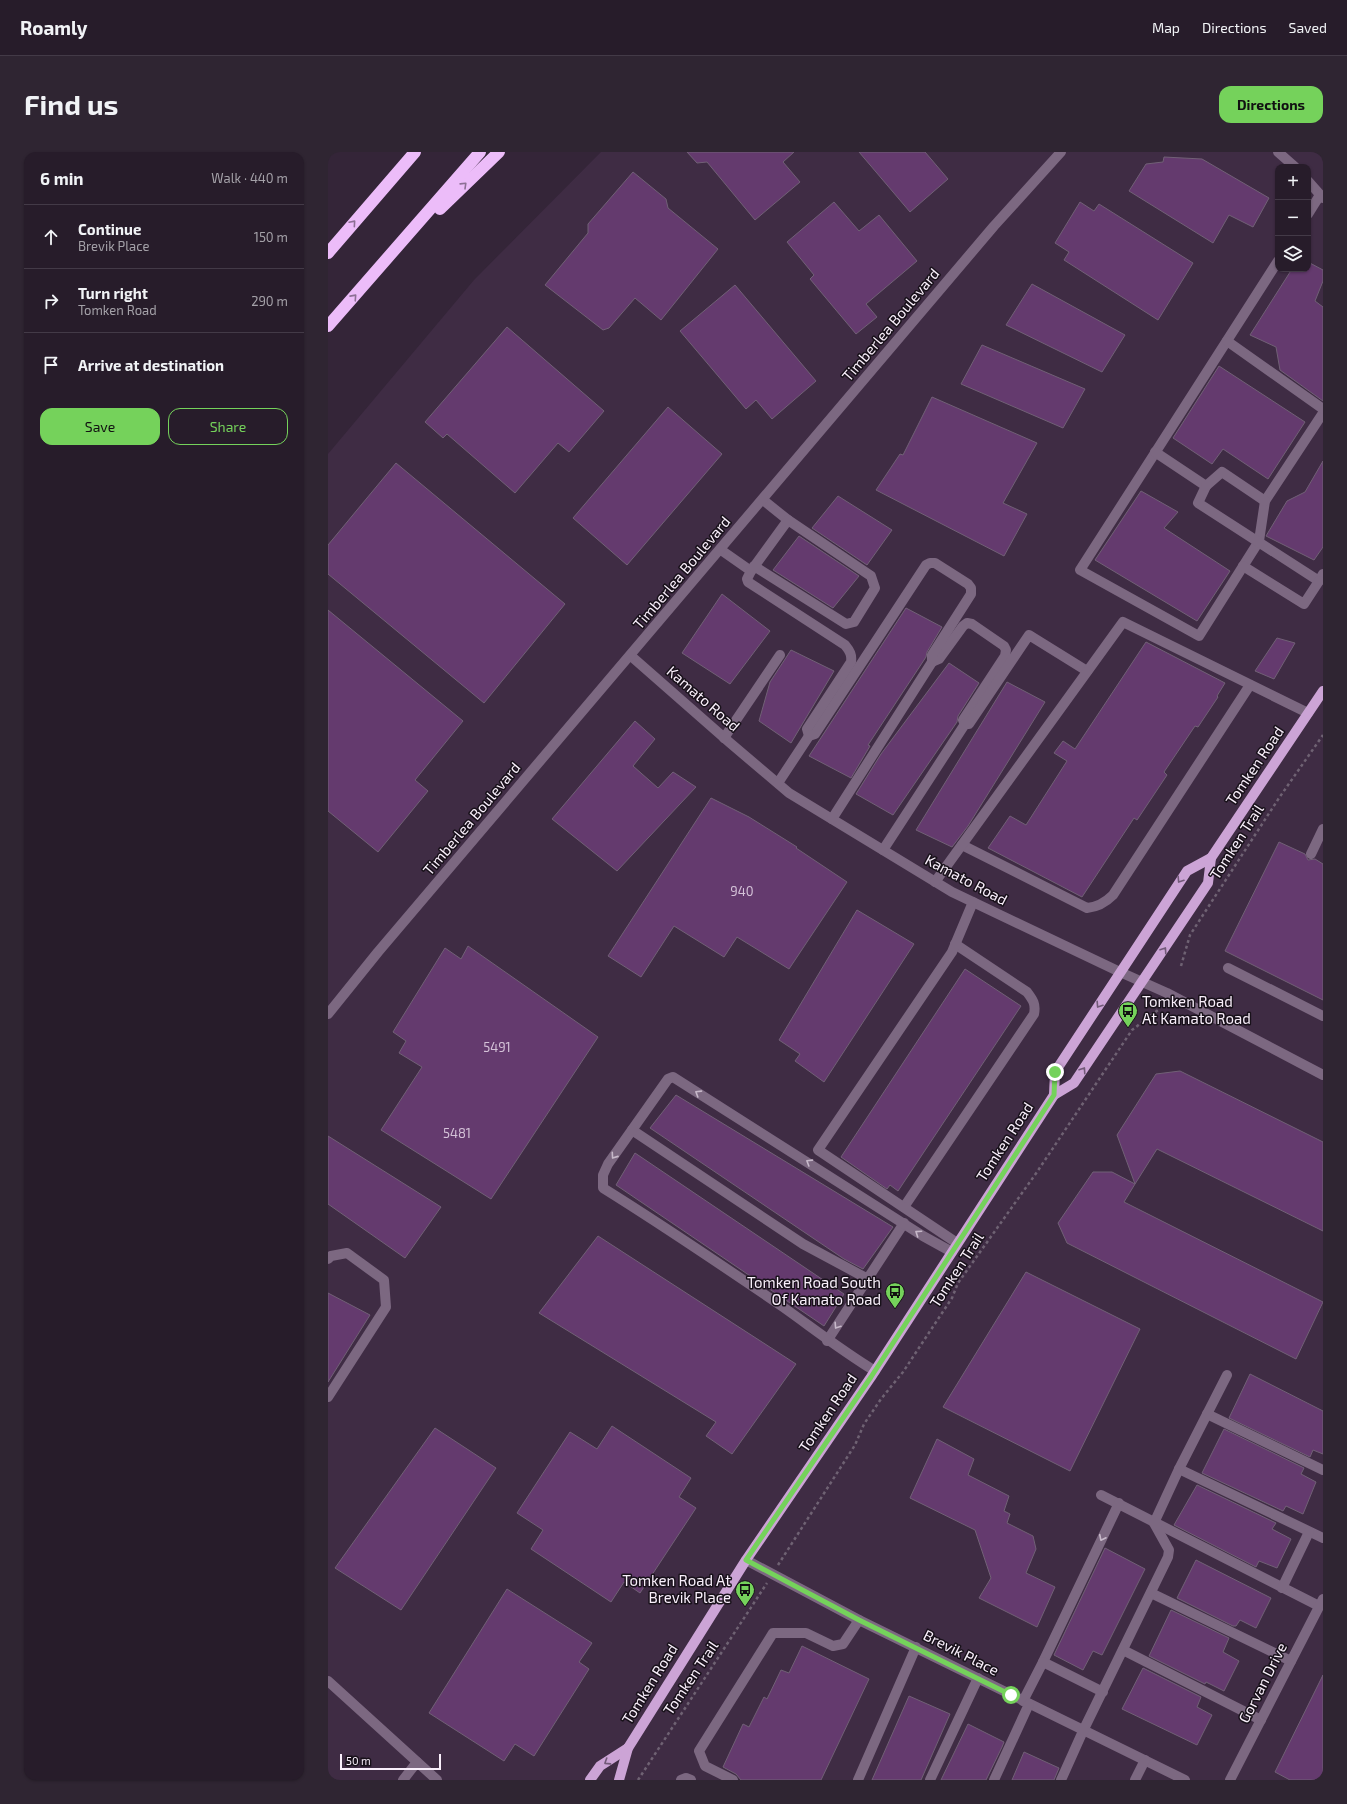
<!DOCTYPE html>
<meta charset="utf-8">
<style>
body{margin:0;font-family:"Exo 2",sans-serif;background:#2f2532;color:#f1f3f6}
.controls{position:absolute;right:12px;top:12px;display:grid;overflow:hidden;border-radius:8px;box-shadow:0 1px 3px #0004}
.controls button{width:36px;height:36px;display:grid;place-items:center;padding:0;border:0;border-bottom:1px solid #433a47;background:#271c2a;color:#f1f3f6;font:20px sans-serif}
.scale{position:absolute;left:12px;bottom:10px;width:101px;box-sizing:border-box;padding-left:4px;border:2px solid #f9effb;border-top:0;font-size:11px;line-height:14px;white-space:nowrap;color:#f9effb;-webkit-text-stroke:3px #18111a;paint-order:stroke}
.stop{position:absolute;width:12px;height:12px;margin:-9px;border:3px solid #75d25b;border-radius:50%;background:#fff}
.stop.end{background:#75d25b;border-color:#fff;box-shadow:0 1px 4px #0008}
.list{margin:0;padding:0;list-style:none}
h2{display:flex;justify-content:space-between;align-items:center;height:52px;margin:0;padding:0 16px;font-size:17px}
h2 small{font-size:13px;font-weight:400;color:#a4a1a8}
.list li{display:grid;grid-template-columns:26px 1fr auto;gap:12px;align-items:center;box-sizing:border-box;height:64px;padding:0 16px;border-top:1px solid #433a47}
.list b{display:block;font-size:15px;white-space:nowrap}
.list p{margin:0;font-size:13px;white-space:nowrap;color:#a4a1a8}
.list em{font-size:13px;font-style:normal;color:#a4a1a8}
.actions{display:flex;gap:8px;padding:12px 16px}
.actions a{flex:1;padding:9px 0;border:1px solid #75d25b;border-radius:12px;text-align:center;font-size:14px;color:#75d25b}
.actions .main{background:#75d25b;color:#111}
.icon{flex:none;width:22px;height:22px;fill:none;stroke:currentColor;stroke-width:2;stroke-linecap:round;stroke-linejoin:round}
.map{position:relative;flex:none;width:995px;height:1628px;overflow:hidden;border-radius:12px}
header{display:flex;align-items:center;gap:24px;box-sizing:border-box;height:56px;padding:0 20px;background:#271c2a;border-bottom:1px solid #433a47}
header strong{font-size:19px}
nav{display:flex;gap:22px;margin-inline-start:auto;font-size:14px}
.intro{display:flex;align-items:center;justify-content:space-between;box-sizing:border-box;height:96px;padding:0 24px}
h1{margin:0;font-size:28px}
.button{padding:10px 18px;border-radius:12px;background:#75d25b;color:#111;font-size:14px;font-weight:700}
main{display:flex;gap:24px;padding:0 24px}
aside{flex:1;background:#271c2a;border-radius:12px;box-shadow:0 1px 3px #0004}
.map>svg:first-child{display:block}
.built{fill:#3f2c44;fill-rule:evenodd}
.building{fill:#643a6e;stroke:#716076}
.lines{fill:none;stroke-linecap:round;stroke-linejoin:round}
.path{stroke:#6f6273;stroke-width:2.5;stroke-dasharray:3 3;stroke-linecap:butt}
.minor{stroke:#7c6881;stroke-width:10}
.major{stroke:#cca4d6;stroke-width:10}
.highway{stroke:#ecbcf9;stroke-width:12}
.oneway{stroke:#8d6f95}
.oneway2{stroke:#725a78}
.oneway3{stroke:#c7b9ca}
.route{stroke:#75d25b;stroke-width:5}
.labels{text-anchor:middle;stroke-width:3;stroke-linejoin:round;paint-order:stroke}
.number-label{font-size:13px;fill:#d4c2d8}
.street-label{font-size:15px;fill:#f9effb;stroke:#18111a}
.poi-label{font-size:15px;fill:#f9effb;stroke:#18111a;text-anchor:end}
</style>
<header>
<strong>Roamly</strong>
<nav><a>Map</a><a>Directions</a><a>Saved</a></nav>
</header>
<div class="intro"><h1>Find us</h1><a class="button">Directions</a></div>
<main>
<aside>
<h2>6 min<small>Walk · 440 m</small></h2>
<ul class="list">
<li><svg class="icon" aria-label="ahead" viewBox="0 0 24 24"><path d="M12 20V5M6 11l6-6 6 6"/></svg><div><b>Continue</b><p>Brevik Place</p></div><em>150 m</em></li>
<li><svg class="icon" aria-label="right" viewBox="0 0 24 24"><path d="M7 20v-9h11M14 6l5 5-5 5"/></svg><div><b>Turn right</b><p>Tomken Road</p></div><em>290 m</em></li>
<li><svg class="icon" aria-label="arrive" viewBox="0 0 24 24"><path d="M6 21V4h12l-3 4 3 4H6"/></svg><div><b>Arrive at destination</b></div></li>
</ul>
<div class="actions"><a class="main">Save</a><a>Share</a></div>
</aside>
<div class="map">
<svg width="995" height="1628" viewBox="0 0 995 1628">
<rect width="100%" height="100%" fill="#342538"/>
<!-- built -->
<path class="built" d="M273,0H995V1628H0V302L146,128ZM950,15H980V117H950Z"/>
<!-- building -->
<g class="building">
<polygon points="359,0 466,0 455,10 472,30 427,68 379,10 369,11"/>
<polygon points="531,0 597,0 620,27 582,60"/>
<polygon points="836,5 874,7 941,46 925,75 901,63 885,91 801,39 818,12 835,10"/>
<polygon points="305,20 338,47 340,56 390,97 333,168 307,146 281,176 275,178 217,133 260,81 260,72"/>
<polygon points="506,50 531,79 551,63 589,109 538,152 549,165 528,182 482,127 486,123 459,90"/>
<polygon points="752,50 766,59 771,52 865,111 830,168 736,108 741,100 727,91"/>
<polygon points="980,110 995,118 995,129 987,149 995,155 995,249 952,218 948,195 922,183 964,117 980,117"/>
<polygon points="704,132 797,183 774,220 678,173"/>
<polygon points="407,133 488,229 444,267 428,248 418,257 352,179"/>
<polygon points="179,175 276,259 241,300 230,291 187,341 119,282 115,286 97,270"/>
<polygon points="654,193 757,237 735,276 633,232"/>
<polygon points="891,214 977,270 940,327 895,297 884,312 845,286"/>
<polygon points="604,245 709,291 675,351 699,362 676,404 548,338 572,302 575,303"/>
<polygon points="340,255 394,302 299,413 245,366"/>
<polygon points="995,309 995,395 986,408 938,384 959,349 977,340"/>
<polygon points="68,311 237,452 156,551 0,422 0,393"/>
<polygon points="813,339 850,360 836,376 902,419 869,469 767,408"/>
<polygon points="510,344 564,378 539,413 484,376"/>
<polygon points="471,384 531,424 505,456 445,418"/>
<polygon points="394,442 442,479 402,532 354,501"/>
<polygon points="578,456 614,475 599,500 598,505 540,593 542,594 523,626 481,604"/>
<polygon points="0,458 135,569 87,628 100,639 50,700 0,659"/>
<polygon points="949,486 967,491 946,527 927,519"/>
<polygon points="818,490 897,531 889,544 890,545 870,575 867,574 836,620 839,623 809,668 806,666 754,745 660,696 682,664 698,673 739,609 726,601 735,589 747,597"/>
<polygon points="463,498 506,519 463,591 431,569 442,530"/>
<polygon points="621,511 651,531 630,564 629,570 565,663 528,642 553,602"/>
<polygon points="679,530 717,550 640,674 624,695 588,678"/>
<polygon points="307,569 327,587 305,614 330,636 345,620 368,635 289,719 224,667"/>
<polygon points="383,646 421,665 469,695 468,696 519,730 461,817 409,785 396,805 346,774 313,825 280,804"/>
<polygon points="951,690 977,702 980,708 987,707 995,712 995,848 897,799"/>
<polygon points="529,758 586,792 496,930 467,909 472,902 451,888"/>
<polygon points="140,794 270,885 163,1047 53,978 94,915 71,901 78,889 65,880 117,796 133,807"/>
<polygon points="637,817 693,854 570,1039 562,1033 559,1037 513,1005"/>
<polygon points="852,919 995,990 995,1079 829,997 807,1032 789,983 828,922"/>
<polygon points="348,943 565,1075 535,1117 516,1107 322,976"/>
<polygon points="0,984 113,1055 77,1106 0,1052"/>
<polygon points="307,1001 516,1142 496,1174 288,1033"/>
<polygon points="765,1020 784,1020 807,1032 796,1050 995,1150 968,1207 739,1091 730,1071"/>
<polygon points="270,1084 468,1212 404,1302 378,1284 388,1270 211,1161"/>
<polygon points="698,1120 812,1177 742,1319 615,1255"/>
<polygon points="0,1141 42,1163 0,1230"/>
<polygon points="922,1222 995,1259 995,1302 985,1298 982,1305 901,1266"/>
<polygon points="284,1274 363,1326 351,1345 368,1356 312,1441 296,1430 283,1450 203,1397 215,1378 189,1361 242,1280 269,1297"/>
<polygon points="107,1276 168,1316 73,1458 7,1416"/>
<polygon points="896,1277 976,1316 973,1322 988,1330 975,1362 958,1354 955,1359 874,1321"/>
<polygon points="609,1287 646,1307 640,1323 681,1344 676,1359 682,1362 679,1371 705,1384 708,1397 698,1421 727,1435 709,1475 651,1446 663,1426 647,1378 582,1346"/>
<polygon points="869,1333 948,1371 944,1377 963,1387 949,1416 931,1409 928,1415 846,1373"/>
<polygon points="777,1396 817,1417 774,1503 765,1499 755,1518 726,1503"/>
<polygon points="868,1408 943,1446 928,1476 912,1468 908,1474 905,1474 849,1446"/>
<polygon points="179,1437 264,1491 251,1510 261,1517 206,1604 187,1592 176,1609 101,1561"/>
<polygon points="843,1458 901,1486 895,1500 911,1509 896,1539 878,1530 877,1532 821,1504"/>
<polygon points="474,1494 541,1527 493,1628 413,1628 408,1622 395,1615 415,1572 421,1575 436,1545 439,1547 453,1518 461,1521"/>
<polygon points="815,1516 873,1545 869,1555 884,1563 869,1593 794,1557"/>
<polygon points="995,1523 995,1628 962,1628 947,1620"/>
<polygon points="581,1544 622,1562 593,1628 544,1628"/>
<polygon points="640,1572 676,1590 674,1595 658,1628 613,1628"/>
<polygon points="696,1600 731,1616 726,1628 684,1628"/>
</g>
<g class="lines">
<!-- path -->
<g class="path">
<polyline points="853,814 862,783 951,646 995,583"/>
<polyline points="450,1413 527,1293 536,1272 553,1247 575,1220 624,1146 630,1131 709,1020 804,878 830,858"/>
<polyline points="310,1628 439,1431"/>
</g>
<!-- minor -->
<g class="minor">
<polyline points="950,0 967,15"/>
<polyline points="980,29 995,46"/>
<polyline points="980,62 992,43"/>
<polyline points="950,109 752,418 871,484 931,389 937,349 995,261"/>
<polyline points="899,189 995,257"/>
<polyline points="827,300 878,334 870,351 991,429 995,422"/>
<polyline points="878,334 894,320 937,349"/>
<polyline points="435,348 460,368"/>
<path d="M393,398L423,419L419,427L420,430L517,493C522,499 524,503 523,510L479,577L481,584"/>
<polyline points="915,414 976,452 991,429"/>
<polyline points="423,419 460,368 543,424 547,436 526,470 518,472 426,414"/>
<polyline points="303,504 401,590 461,641 624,740 792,820 839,841 995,923"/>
<polyline points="604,510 611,507 635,474 639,471 644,472 676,494 678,498 677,504 635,568 637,572"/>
<polyline points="396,586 452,503"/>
<polyline points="450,631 481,584 487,582 598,413 602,411 607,411 640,432 643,436 643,442 604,503 604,510 504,667"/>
<path d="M634,693L759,756C770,755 777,751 785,743L922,533"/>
<polyline points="555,698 637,572 641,572 701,483 759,519"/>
<polyline points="983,702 995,677"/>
<polyline points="607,730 795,470 980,561"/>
<polyline points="900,816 995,864"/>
<polyline points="0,862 50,800 666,74 733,0"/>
<polyline points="304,978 475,1092 540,1127"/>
<path d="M576,1055L706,862C708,852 705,848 699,840L627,792"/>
<polyline points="629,1091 490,998 624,800 645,750"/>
<polyline points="0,1107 3,1104 19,1101 56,1128 58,1155 0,1245"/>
<polyline points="499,1189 576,1071"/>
<path d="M547,1219C514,1199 486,1177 455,1155C395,1114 336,1074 275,1036V1023L280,1012L340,927L345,925L595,1084L624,1100"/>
<polyline points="879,1262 995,1318"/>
<polyline points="851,1317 995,1386"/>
<polyline points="773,1343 991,1454"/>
<polyline points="418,1408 531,1468 857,1628"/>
<polyline points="954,1436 981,1380"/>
<polyline points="823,1441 963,1509"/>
<polyline points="795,1498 933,1568"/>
<polyline points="715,1510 791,1351"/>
<polyline points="0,1529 109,1628"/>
<polyline points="695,1549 715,1510 775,1540"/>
<polyline points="75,1628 89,1610"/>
<polyline points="353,1628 358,1626 363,1628"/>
<polyline points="405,1628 377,1614 371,1599 445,1481 478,1481 505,1494 515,1492 531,1468"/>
<polyline points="530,1628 588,1495"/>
<polyline points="602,1628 650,1526"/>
<polyline points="666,1628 701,1552"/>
<polyline points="733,1628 755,1579 840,1405 841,1398 826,1371 851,1317 899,1223"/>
<polyline points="807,1628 817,1608"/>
<polyline points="902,1628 995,1447"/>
</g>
<!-- major -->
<g class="major">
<polyline points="726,943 727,920 859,719 883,706"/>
<polyline points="262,1628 272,1614 300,1596"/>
<polyline points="291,1628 300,1596 418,1408 543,1225 726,943 746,931 880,731 883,706 995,539"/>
</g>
<!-- highway -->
<g class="highway">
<polyline points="112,57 171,0"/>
<polyline points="0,101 87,0"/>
<polyline points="0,174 152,0"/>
</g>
</g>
<!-- one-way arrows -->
<defs><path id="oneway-chevron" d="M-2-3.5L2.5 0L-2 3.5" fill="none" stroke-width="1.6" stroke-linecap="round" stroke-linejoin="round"/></defs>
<g class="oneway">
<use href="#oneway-chevron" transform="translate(136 33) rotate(-44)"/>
<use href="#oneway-chevron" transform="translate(25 71) rotate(-49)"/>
<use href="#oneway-chevron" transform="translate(26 145) rotate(-48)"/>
</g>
<g class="oneway2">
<use href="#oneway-chevron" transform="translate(852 728) rotate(123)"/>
<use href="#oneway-chevron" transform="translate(836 798) rotate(-56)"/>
<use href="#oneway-chevron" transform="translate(771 853) rotate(123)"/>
<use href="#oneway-chevron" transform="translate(755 918) rotate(-56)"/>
<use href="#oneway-chevron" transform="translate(279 1610) rotate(147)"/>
</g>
<g class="oneway3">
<use href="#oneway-chevron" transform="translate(370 941) rotate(-148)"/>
<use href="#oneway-chevron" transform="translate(286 1004) rotate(125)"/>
<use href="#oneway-chevron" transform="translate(481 1010) rotate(-148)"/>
<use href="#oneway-chevron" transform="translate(590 1081) rotate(-146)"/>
<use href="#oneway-chevron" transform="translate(509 1174) rotate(123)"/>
<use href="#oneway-chevron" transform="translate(774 1386) rotate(116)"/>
</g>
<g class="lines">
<!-- route -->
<polyline class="route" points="683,1543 531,1468 418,1408 543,1225 726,943 727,920"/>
</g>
<!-- icons -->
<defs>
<g id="bus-pin" transform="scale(1)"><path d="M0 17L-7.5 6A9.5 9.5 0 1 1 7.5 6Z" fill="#75d25b" stroke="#18111a"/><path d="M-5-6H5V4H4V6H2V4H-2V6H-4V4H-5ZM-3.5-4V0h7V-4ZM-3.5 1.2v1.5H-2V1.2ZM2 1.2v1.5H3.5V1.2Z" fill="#111"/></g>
</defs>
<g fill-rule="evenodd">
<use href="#bus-pin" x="800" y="859"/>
<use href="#bus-pin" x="567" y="1140"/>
<use href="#bus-pin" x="417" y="1438"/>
</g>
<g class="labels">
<!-- number labels -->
<g class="number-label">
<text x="414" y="744">940</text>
<text x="169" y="900">5491</text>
<text x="129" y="986">5481</text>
</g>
<!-- street labels -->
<g class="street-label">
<text transform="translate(563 173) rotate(-50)" y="5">Timberlea Boulevard</text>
<text transform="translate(354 421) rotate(-50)" y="5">Timberlea Boulevard</text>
<text transform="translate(375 547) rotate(41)" y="5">Kamato Road</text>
<text transform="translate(927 614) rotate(-56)" y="5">Tomken Road</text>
<text transform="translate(144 667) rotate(-50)" y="5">Timberlea Boulevard</text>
<text transform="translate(909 690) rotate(-57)" y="5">Tomken Trail</text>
<text transform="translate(638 728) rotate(28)" y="5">Kamato Road</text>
<text transform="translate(677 990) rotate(-57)" y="5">Tomken Road</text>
<text transform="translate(629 1118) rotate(-57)" y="5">Tomken Trail</text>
<text transform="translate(500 1261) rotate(-56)" y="5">Tomken Road</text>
<text transform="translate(633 1501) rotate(27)" y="5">Brevik Place</text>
<text transform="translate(363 1526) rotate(-56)" y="5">Tomken Trail</text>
<text transform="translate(935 1531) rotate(-63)" y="5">Gorvan Drive</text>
<text transform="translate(322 1532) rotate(-58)" y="5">Tomken Road</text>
</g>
<!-- poi labels -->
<g class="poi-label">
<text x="814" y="855" text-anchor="start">Tomken Road<tspan x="814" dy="17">At Kamato Road</tspan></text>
<text x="553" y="1136">Tomken Road South<tspan x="553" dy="17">Of Kamato Road</tspan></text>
<text x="403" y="1434">Tomken Road At<tspan x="403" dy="17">Brevik Place</tspan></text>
</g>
</g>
</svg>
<div class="controls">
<button>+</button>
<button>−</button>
<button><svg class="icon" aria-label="layers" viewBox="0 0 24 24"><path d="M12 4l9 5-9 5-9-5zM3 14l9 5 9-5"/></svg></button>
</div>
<div class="scale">50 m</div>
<div class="stop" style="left:683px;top:1543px"></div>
<div class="stop end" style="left:727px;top:920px"></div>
</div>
</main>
